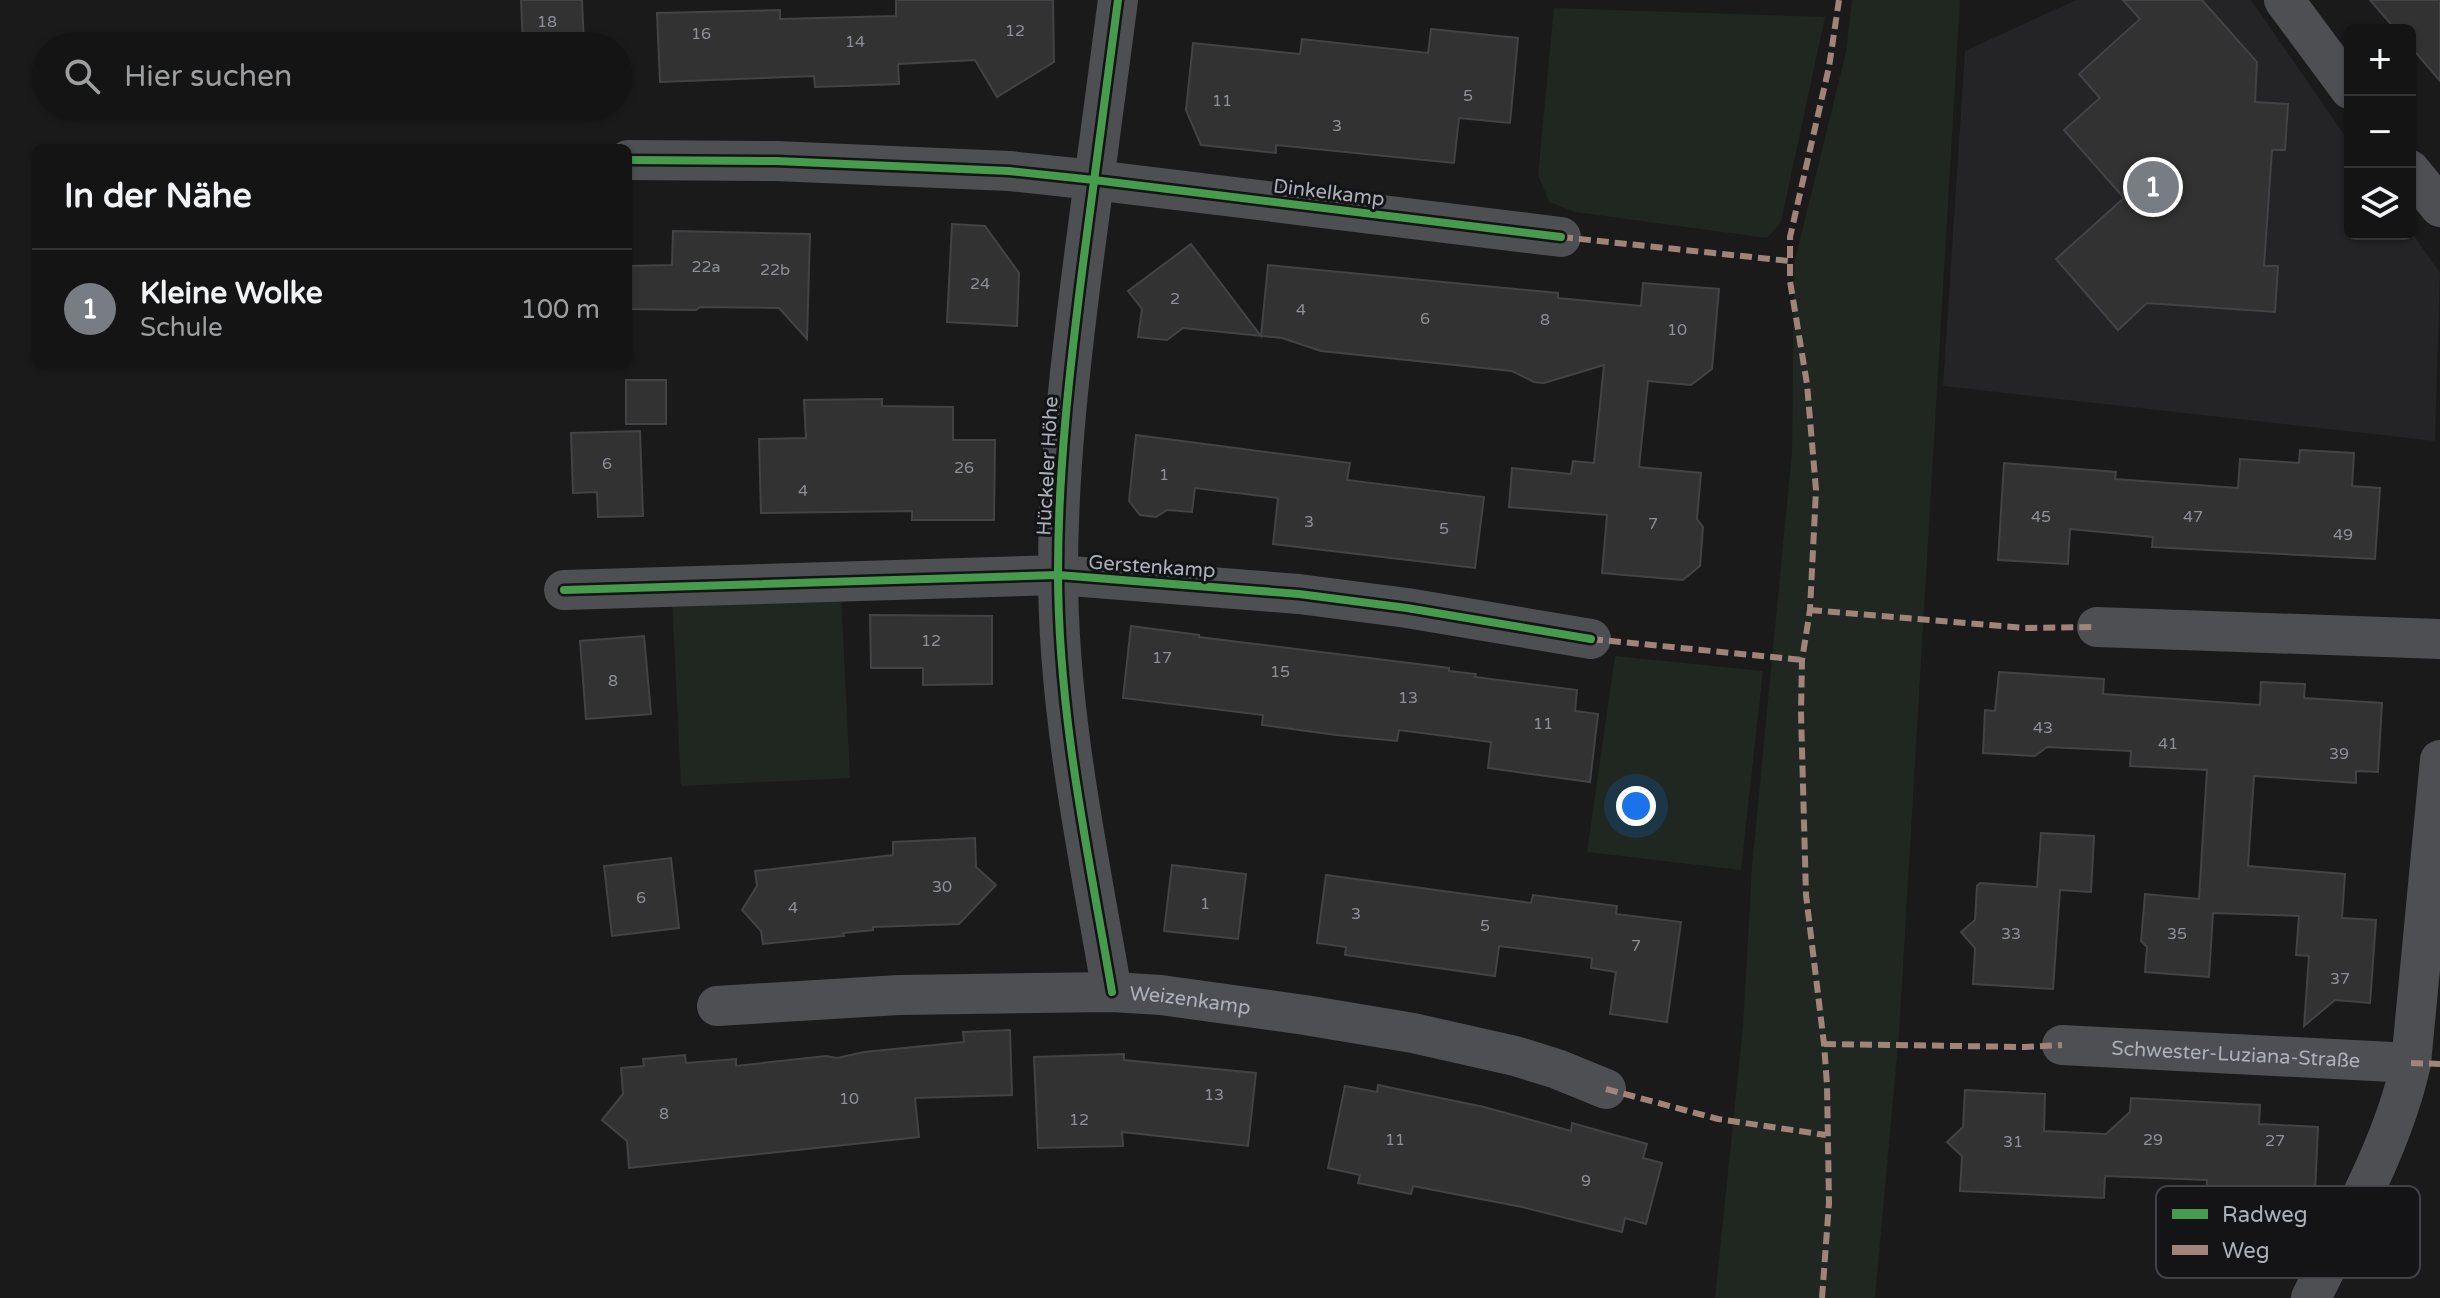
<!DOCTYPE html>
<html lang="de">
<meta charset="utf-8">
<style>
body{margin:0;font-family:"Varela Round",sans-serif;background:#212122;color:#f1f3f6}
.controls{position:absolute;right:24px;top:24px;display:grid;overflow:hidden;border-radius:12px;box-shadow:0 2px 6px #0004}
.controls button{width:72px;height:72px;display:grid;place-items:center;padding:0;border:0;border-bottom:2px solid #333334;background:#141414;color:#f1f3f6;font:40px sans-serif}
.you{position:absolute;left:1636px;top:806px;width:28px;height:28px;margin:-20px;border:6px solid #fff;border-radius:50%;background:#1a73e8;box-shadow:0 0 0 12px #1a73e833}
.badge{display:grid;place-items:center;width:52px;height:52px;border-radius:50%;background:#787c83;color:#fff;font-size:26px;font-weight:700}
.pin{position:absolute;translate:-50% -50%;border:4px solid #fff;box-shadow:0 2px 8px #0006}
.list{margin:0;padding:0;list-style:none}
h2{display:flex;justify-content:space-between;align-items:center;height:104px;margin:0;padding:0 32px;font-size:34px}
h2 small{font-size:26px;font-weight:400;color:#9d9ea0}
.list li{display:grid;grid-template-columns:52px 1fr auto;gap:24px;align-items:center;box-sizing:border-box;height:120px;padding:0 32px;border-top:2px solid #333334}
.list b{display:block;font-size:30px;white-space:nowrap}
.list p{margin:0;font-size:26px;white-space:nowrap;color:#9d9ea0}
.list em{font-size:26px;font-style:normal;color:#9d9ea0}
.icon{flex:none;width:44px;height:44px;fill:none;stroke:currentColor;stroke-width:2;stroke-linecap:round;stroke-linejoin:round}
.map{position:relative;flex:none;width:2440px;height:1298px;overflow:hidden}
.search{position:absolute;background:#141414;box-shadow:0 2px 6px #0004;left:32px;top:32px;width:600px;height:88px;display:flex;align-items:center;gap:20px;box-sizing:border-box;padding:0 28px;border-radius:44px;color:#9d9ea0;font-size:30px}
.panel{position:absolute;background:#141414;box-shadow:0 2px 6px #0004;left:32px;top:144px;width:600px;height:224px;border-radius:12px}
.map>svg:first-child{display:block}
.built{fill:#242426}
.green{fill:#1f2720}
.building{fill:#323232;stroke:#424346;stroke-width:2}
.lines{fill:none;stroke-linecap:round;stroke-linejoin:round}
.street{stroke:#4e4f53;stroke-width:40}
.quiet{stroke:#a18479;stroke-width:6;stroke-dasharray:12 6;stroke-linecap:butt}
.cycleway-casing{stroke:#141416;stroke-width:13}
.cycleway{stroke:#469c4c;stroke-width:8}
.labels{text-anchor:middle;stroke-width:6;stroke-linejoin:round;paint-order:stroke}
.number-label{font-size:16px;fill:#8d9099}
.street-label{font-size:20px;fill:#abb0bb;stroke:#141416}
.key{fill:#141416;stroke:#414348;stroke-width:2}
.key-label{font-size:22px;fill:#abb0bb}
</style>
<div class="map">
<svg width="2440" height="1298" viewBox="0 0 2440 1298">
<rect width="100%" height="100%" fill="#1a1a1a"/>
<!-- built -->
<polygon class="built" points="2076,0 2251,0 2350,143 2350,234 2410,234 2410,230 2440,273 2435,441 1943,386 1965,51"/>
<!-- green -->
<g class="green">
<polygon points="1852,0 1960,0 1899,1034 1875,1298 1715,1298 1743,1026 1752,867 1792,451 1794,264 1846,52"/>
<polygon points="1554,8 1825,17 1781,222 1767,238 1575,212 1549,202 1538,175"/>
<polygon points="841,592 850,778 681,786 672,599"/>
<polygon points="1615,656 1763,671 1741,870 1587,852"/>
</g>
<!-- building -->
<g class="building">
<polygon points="521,0 582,0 584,46 523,46"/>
<polygon points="896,0 1053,0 1054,62 997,97 975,60 898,64 899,84 815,87 814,76 660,82 657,13 780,10 780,19 896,16"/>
<polygon points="2123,0 2202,0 2257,62 2255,102 2288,104 2285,150 2272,150 2264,266 2278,266 2275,312 2147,303 2118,330 2056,259 2124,198 2064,130 2100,98 2079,74 2140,19"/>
<polygon points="2370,0 2440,0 2440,81 2410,46 2410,30 2396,30"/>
<polygon points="1431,29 1518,38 1510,123 1459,118 1454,163 1276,145 1276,153 1201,145 1186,110 1193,43 1300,54 1302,39 1428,53"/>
<polygon points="952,224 985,226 1019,273 1017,326 947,322"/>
<polygon points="673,231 810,234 807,339 779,308 700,307 696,310 628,309 628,266 672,265"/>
<polygon points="1191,244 1261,336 1268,265 1558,293 1558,298 1641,306 1643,283 1719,289 1712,369 1691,385 1648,381 1639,467 1701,473 1697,519 1703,527 1700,566 1683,580 1602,573 1607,515 1509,507 1512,468 1571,474 1573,461 1594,463 1604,365 1544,383 1534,382 1512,371 1321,351 1282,338 1183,328 1167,340 1138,337 1142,309 1128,291"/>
<rect x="626" y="380" width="40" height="44"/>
<polygon points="882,399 882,406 953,407 953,440 995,440 994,520 912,520 912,511 761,513 759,439 806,438 804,400"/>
<polygon points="640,431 643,516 598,517 597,492 573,493 571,433"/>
<polygon points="1136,435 1350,463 1347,480 1484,497 1475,568 1273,544 1278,498 1195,488 1192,512 1167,510 1156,517 1140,515 1129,501"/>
<polygon points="2300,450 2354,453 2352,486 2380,488 2375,559 2152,547 2153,537 2070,529 2068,564 1998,560 2004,463 2116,472 2115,479 2238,488 2240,459 2299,463"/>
<polygon points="870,615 992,616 992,684 923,685 923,668 871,668"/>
<polygon points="1131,626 1199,635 1199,637 1449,668 1449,671 1476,674 1475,677 1577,690 1575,711 1598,714 1590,782 1488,768 1491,742 1399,730 1397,741 1336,735 1262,725 1263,715 1123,698"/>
<polygon points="644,636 651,714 586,719 580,641"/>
<polygon points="1999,672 2104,679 2103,694 2260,705 2261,682 2305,684 2304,698 2382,703 2378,772 2356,771 2356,783 2254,776 2248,866 2345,874 2342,918 2376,920 2370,1003 2335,1000 2304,1026 2309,956 2296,955 2299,916 2213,913 2209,977 2145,972 2147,947 2141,941 2145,894 2199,899 2207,770 2130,766 2131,751 2047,747 2035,756 1983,753 1985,710 1995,711"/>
<polygon points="2041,833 2094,836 2091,892 2060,890 2053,989 1973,984 1975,948 1961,932 1975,920 1977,886 1980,883 2037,887"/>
<polygon points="975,838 976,867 996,885 959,924 873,927 873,930 843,933 844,936 763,944 761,931 742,910 757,886 755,871 893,855 893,842"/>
<polygon points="671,858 679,928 612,936 604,866"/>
<polygon points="1172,865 1246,874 1238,939 1164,931"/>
<polygon points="1326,875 1531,903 1533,895 1617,906 1616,914 1681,922 1667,1022 1610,1014 1616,972 1591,968 1592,958 1499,946 1495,976 1345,955 1346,947 1317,943"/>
<polygon points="1010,1030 1012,1095 915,1098 919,1137 629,1168 627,1141 602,1120 623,1094 621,1068 644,1066 643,1059 685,1055 686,1063 736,1059 736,1066 826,1056 837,1058 864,1052 964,1042 963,1032"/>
<polygon points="1124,1054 1124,1060 1256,1073 1248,1146 1122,1132 1123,1146 1038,1148 1034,1057"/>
<polygon points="1378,1085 1484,1107 1571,1131 1572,1123 1647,1144 1643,1158 1662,1163 1646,1224 1625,1218 1622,1232 1522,1207 1413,1186 1411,1194 1358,1183 1360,1175 1328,1168 1345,1086 1377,1092"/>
<polygon points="1965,1090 2045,1094 2044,1131 2106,1134 2130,1112 2131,1098 2260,1105 2259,1124 2318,1127 2315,1193 2282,1191 2276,1206 2206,1202 2207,1180 2105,1176 2104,1198 1960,1191 1962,1156 1947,1142 1963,1127"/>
</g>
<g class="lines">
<!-- street -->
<g class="street">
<polyline points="2284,0 2350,89"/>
<polyline points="628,160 776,161 1009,171 1094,180 1561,237"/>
<polyline points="2410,170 2440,207"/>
<polyline points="564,590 1058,575 1299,594 1407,608 1591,639"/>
<polyline points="2097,627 2440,639"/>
<path d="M1112,992C1088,852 1058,714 1058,572C1058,469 1070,366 1083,264C1094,176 1106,88 1118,0"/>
<path id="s1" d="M717,1006L899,995L1112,992L1161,995L1305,1015L1413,1033L1515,1056L1557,1069L1606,1089"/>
<path id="s2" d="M2062,1045L2411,1063"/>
<path d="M2311,1298C2348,1222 2393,1145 2411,1063L2440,760"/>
</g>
<!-- quiet -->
<g class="quiet">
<polyline points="1561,237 1789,261"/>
<polyline points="1810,610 2025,628 2097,627"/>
<polyline points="1591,639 1802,660"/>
<polyline points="1824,1044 2024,1047 2062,1045"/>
<polyline points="2411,1063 2440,1064"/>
<polyline points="1606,1089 1718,1119 1826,1135"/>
<polyline points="1822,1298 1829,1203 1827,1085 1824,1044 1806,895 1801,713 1802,660 1810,610 1816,490 1807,384 1790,281 1790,237 1829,67 1839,0"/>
</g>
<!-- cycleway casing -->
<g class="cycleway-casing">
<g id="cycleway">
<polyline points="628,160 776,161 1009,171 1094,180 1561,237"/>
<polyline points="564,590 1058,575 1299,594 1407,608 1591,639"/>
<path d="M1112,992C1088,852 1058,714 1058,572C1058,469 1070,366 1083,264C1094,176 1106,88 1118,0"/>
</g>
</g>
<!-- cycleway -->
<use href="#cycleway" class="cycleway"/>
</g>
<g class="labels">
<!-- number labels -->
<g class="number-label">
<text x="547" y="27">18</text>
<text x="1015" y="36">12</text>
<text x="701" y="39">16</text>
<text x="855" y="47">14</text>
<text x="1468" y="101">5</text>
<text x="1222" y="106">11</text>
<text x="1337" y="131">3</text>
<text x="706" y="272">22a</text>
<text x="775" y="275">22b</text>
<text x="980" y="289">24</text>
<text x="1175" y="304">2</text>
<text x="1301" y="315">4</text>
<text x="1425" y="324">6</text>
<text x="1545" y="325">8</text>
<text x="1677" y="335">10</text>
<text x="607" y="469">6</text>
<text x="964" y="473">26</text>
<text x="1164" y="480">1</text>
<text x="803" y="496">4</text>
<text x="2041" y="522">45</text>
<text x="2193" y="522">47</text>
<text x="1309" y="527">3</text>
<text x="1653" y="529">7</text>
<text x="1444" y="534">5</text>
<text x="2343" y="540">49</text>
<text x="931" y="646">12</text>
<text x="1162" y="663">17</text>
<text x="1280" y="677">15</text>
<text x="613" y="686">8</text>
<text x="1408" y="703">13</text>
<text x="1543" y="729">11</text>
<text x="2043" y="733">43</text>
<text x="2168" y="749">41</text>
<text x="2339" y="759">39</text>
<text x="942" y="892">30</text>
<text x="641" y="903">6</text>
<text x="1205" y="909">1</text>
<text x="793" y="913">4</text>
<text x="1356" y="919">3</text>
<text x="1485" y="931">5</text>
<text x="2011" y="939">33</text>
<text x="2177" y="939">35</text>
<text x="1636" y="951">7</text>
<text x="2340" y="984">37</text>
<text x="1214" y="1100">13</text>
<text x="849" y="1104">10</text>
<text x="664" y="1119">8</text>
<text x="1079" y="1125">12</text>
<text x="1395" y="1145">11</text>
<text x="2153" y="1145">29</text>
<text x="2275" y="1146">27</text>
<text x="2013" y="1147">31</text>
<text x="1586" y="1186">9</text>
</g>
<!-- street labels -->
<g class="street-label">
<text transform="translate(1329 192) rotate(7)" y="7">Dinkelkamp</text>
<text transform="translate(1047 466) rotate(-87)" y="7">Hückeler Höhe</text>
<text transform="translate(1152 566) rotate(4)" y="7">Gerstenkamp</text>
<text dy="7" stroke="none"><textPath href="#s1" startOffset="474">Weizenkamp</textPath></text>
<text dy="7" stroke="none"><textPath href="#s2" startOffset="174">Schwester-Luziana-Straße</textPath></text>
</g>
</g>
<!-- legend -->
<rect x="2156" y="1186" width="264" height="92" rx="12" class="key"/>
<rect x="2172" y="1209" width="36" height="10" fill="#469c4c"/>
<rect x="2172" y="1245" width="36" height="10" fill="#a18479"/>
<g class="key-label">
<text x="2222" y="1222">Radweg</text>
<text x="2222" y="1258">Weg</text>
</g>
</svg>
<div class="controls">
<button>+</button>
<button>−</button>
<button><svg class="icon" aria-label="layers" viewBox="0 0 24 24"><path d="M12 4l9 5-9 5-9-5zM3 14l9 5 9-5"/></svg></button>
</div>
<div class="you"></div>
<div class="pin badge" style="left:2153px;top:187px">1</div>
<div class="search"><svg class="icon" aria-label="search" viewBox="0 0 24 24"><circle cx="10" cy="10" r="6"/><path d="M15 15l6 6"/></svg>Hier suchen</div>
<section class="panel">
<h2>In der Nähe<small></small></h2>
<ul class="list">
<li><span class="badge">1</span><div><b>Kleine Wolke</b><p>Schule</p></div><em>100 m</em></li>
</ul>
</section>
</div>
